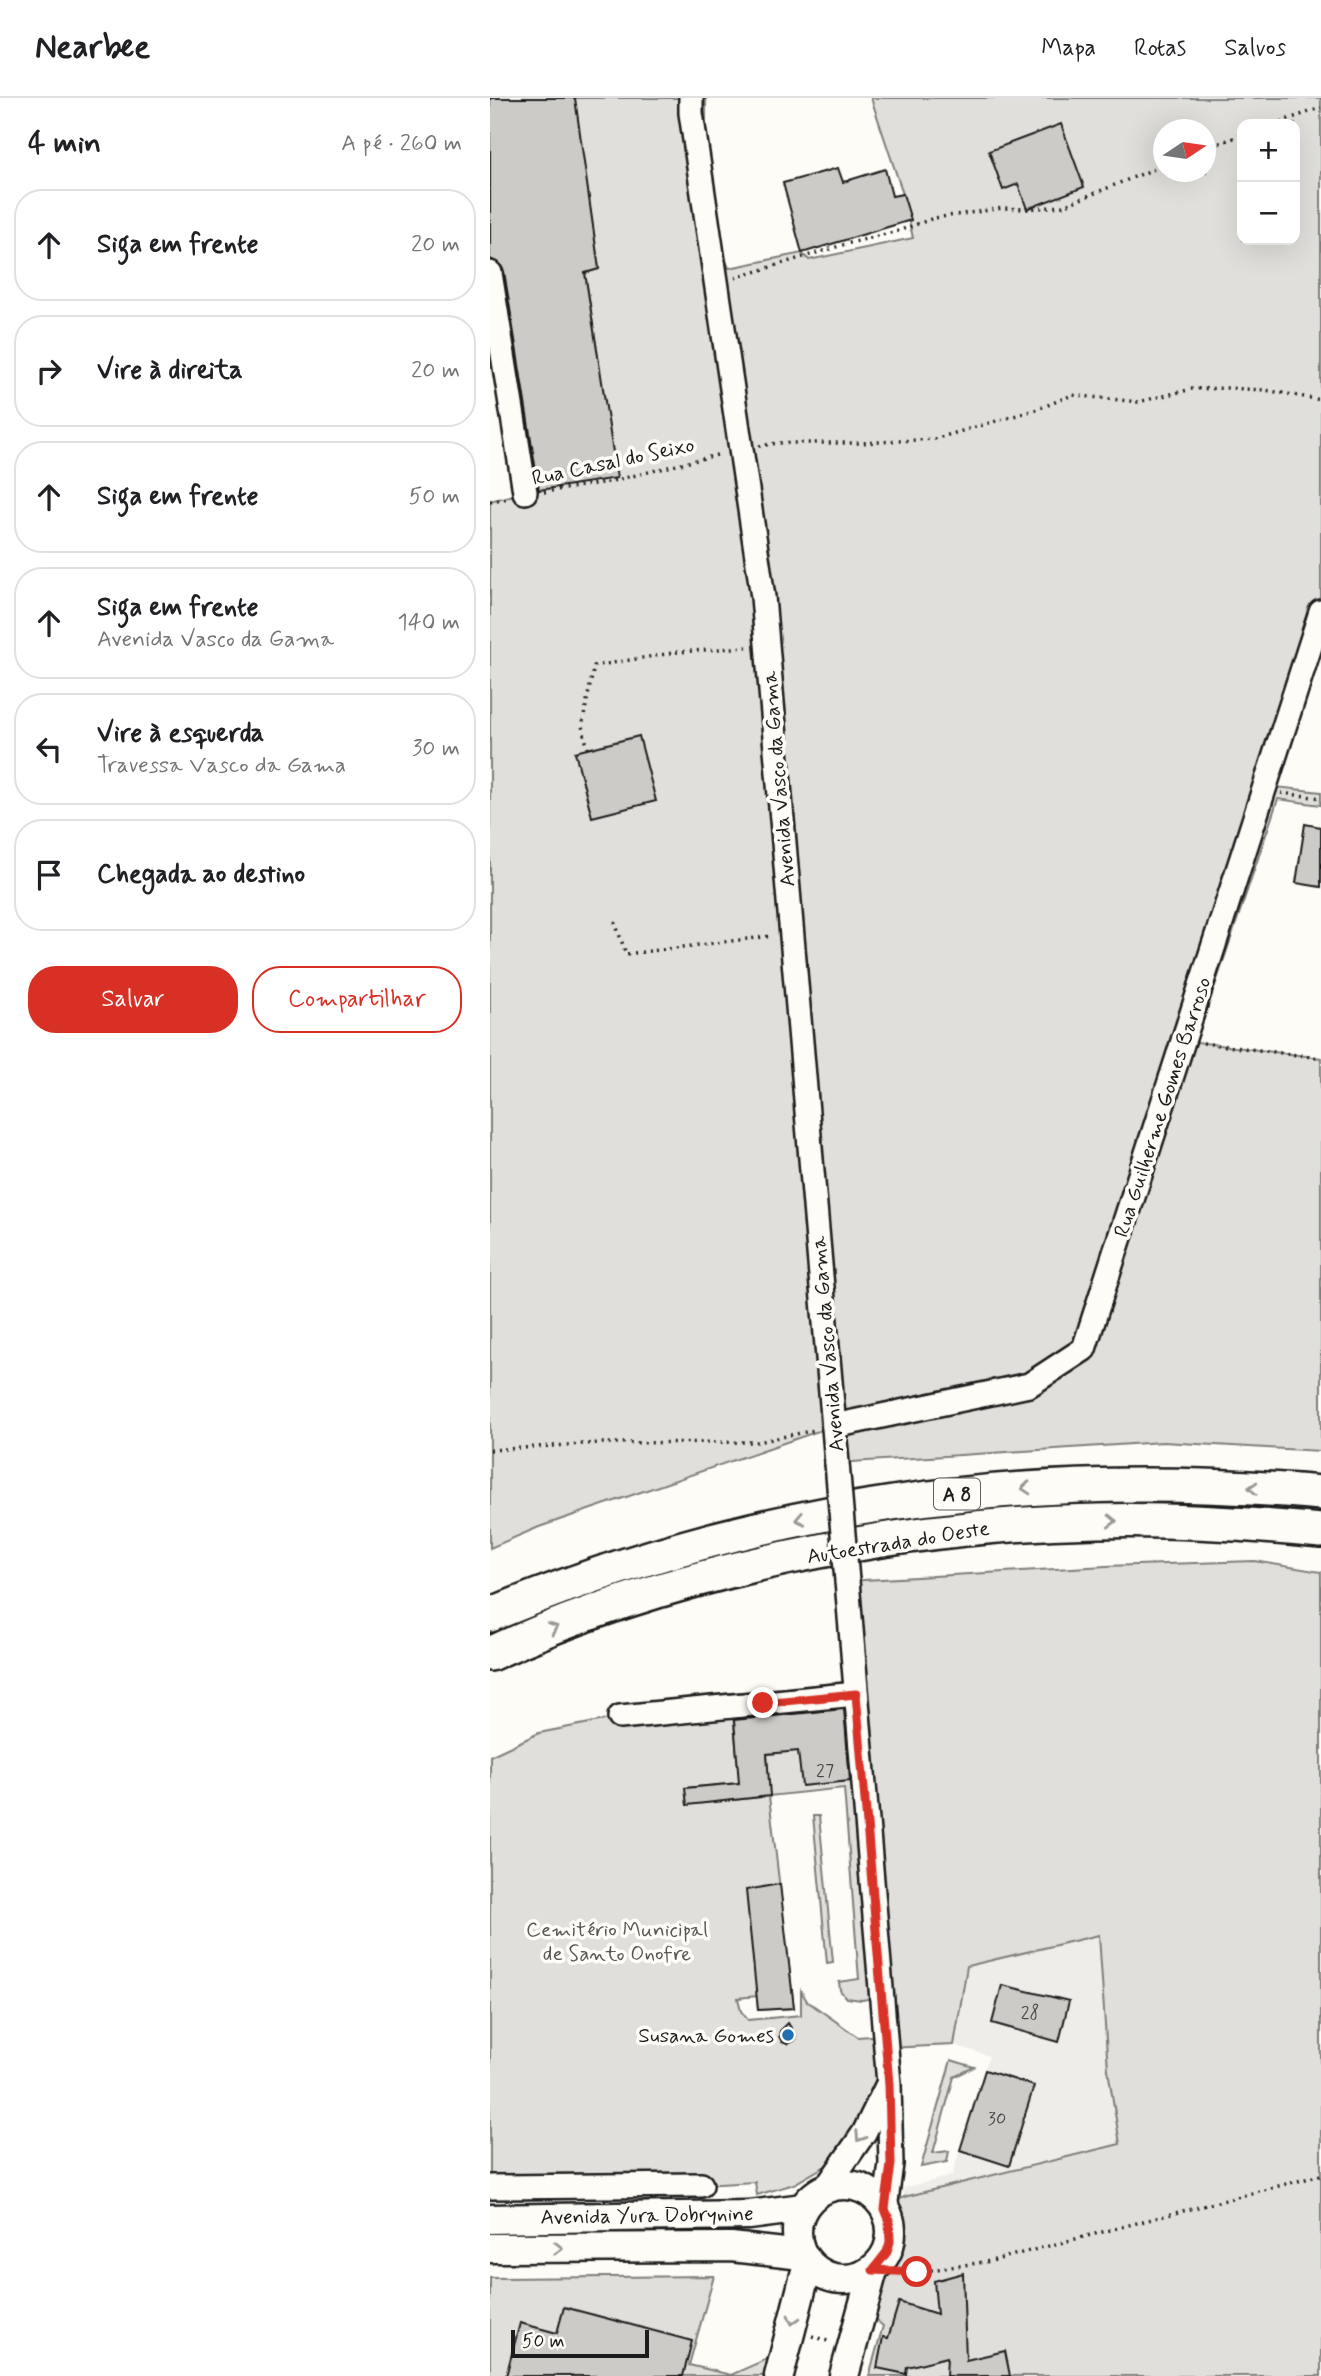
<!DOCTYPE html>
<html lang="pt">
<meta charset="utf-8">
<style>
body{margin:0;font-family:Mynerve,sans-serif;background:#f6f6f6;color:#202124}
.controls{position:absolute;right:21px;top:21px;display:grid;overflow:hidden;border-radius:14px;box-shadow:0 7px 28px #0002}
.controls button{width:63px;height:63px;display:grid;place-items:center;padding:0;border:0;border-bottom:2px solid #e0e0e0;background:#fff;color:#202124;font:35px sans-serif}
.compass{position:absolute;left:663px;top:21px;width:63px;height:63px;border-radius:50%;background:#fff;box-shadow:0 7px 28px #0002;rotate:77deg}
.scale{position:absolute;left:21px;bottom:18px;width:138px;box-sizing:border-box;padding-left:7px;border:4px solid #1c1c1c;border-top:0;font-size:19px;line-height:24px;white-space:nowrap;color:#1c1c1c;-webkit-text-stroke:5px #fdfcf7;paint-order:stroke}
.stop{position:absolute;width:21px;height:21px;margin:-16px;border:5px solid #d93025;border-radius:50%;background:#fff}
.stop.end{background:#d93025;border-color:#fff;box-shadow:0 2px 7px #0008}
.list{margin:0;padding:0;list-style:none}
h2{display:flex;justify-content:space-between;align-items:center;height:91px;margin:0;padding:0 28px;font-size:30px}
h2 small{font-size:23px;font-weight:400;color:#757577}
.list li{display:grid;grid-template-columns:46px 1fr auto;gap:21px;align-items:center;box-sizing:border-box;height:112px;margin:0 14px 14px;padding:0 14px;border:2px solid #e0e0e0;border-radius:28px}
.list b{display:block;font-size:26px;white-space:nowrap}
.list p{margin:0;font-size:23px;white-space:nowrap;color:#757577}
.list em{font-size:23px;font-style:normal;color:#757577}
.actions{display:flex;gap:14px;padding:21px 28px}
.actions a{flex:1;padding:16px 0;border:2px solid #d93025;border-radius:28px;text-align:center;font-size:24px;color:#d93025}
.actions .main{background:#d93025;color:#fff}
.icon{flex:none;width:38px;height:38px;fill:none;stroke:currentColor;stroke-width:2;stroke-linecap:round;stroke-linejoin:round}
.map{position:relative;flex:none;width:831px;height:2278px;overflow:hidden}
header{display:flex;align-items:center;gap:42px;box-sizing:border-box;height:98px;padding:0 35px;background:#fff;border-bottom:2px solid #e0e0e0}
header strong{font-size:33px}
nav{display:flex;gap:38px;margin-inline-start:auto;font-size:24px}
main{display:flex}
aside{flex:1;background:#fff}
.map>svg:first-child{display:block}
.built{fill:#eeede9}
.green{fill:#e0dfdb;stroke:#7e7e7c;stroke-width:2;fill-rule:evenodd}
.building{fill:#cccbc8;stroke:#1c1c1c;stroke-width:2}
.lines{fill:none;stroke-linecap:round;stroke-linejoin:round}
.minor-casing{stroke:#1c1c1c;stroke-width:28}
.major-casing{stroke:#1c1c1c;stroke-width:33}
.highway-casing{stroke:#1c1c1c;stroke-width:38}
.path{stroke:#1c1c1c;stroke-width:3.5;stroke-dasharray:2 5;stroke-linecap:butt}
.minor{stroke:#fdfcf7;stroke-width:23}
.major{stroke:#fdfcf7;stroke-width:28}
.highway{stroke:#fdfcf7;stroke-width:33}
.minor-bridge-casing{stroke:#1c1c1c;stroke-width:28;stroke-linecap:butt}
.minor-bridge{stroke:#fdfcf7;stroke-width:23}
.oneway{stroke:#989794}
.route{stroke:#d93025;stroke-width:9}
.poi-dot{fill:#1f6fb2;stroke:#fdfcf7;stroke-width:2.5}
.labels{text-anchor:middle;stroke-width:7;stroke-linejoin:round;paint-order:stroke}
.number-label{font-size:18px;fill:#484847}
.shield{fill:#fdfcf7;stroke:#605f5e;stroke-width:2}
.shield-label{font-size:19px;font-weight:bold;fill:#1c1c1c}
.street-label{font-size:21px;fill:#1c1c1c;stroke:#fdfcf7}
.park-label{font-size:21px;fill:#575655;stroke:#fdfcf7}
.poi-label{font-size:21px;fill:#1c1c1c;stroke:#fdfcf7;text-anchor:end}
</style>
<header>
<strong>Nearbee</strong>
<nav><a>Mapa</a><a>Rotas</a><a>Salvos</a></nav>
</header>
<main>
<aside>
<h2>4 min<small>A pé · 260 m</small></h2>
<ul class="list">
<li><svg class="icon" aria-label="ahead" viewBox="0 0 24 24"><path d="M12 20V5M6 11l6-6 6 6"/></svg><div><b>Siga em frente</b></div><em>20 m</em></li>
<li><svg class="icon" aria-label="right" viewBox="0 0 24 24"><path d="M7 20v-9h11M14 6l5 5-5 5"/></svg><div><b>Vire à direita</b></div><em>20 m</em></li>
<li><svg class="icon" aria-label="ahead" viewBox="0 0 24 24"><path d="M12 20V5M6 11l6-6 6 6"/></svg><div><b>Siga em frente</b></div><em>50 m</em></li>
<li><svg class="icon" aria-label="ahead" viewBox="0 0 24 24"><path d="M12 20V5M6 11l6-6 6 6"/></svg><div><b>Siga em frente</b><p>Avenida Vasco da Gama</p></div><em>140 m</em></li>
<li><svg class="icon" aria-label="left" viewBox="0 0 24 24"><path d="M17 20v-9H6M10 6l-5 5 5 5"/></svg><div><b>Vire à esquerda</b><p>Travessa Vasco da Gama</p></div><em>30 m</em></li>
<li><svg class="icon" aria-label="arrive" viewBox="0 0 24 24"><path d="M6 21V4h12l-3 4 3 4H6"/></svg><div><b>Chegada ao destino</b></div></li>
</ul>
<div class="actions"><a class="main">Salvar</a><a>Compartilhar</a></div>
</aside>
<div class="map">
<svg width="831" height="2278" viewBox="0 0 831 2278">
<rect width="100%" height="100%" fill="#fdfcf7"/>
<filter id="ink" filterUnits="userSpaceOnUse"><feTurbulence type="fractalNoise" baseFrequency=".0143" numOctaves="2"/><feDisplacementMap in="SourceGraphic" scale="14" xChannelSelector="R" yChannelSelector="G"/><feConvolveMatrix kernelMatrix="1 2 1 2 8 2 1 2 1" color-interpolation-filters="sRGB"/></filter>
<g filter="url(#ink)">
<!-- built -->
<polygon class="built" points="609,1837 618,1972 630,2047 414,2099 413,2090 462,2078 499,1958 464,1947 477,1868"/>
<!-- green -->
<g class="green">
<path d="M84,0H216V29L232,152L239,170L312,155L319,162L423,140L413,96L381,0H831V514L776,688L831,694V707L788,701L706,944L831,960V1353L673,1344L347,1365L343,1328L49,1429L0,1450V403L35,394L126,379L95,175L109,171ZM752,26H805V142H752ZM674,32H716V74H674Z"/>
<polygon points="765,1463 831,1474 831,2278 379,2278 393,2228 373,2211 400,2144 399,2121 395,2111 414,2099 630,2046 618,1972 609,1837 477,1868 464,1947 395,1950 399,1986 341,2082 337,2067 304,2086 267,2097 265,2084 211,2087 0,2089 0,1658 49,1635 130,1619 242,1608 250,1685 196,1690 197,1707 279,1698 304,1910 268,1912 267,1898 248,1900 251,1913 258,1922 311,1917 311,1893 317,1903 368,1939 393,1937 390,1899 372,1902 356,1900 350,1892 349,1884 369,1881 354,1690 279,1698 277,1656 370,1646 357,1483 616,1468"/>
<polygon points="323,1718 329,1718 343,1864 337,1865"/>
<polygon points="461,1962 484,1969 464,1979 443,2055 459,2053 457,2064 431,2069"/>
<polygon points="224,2178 199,2267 241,2277 295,2253 289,2278 0,2278 0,2180"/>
</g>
<!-- building -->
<g class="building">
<polygon points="0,0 85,0 109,171 95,175 127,380 49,392 14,173 10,166 0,161"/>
<polygon points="571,26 594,89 537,111 528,86 513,92 499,53"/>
<polygon points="348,70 353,84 395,71 402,98 413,96 421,122 312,155 293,85"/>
<polygon points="149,638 166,703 102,719 85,654"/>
<polygon points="815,726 831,729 831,789 806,785"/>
<polygon points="354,1611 360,1683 312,1688 308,1653 277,1656 280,1698 197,1707 195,1690 249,1685 244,1622"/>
<polygon points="290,1786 304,1910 268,1912 256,1792"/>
<polygon points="512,1887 579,1903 569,1944 502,1925"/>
<polygon points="298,1925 306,1938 304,1943 297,1946 292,1944 289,1938 290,1933"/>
<polygon points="495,1972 544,1988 519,2068 470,2052"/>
<polygon points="473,2175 476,2262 515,2253 520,2278 456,2278 457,2259 417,2269 416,2276 387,2270 393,2239 398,2240 409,2204 447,2216 444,2183"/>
<polygon points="74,2209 202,2243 193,2278 16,2278 30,2225 67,2235"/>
</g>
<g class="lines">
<!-- minor casing -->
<g class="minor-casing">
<g id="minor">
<polyline points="201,0 201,15 273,499 347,1365"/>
<polyline points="0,175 35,394"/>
<polyline points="344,1328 539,1287 594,1251 831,514"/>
<polyline points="357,1483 399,1986 401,2066 395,2111"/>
<polyline points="130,1619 366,1596"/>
<polyline points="0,2089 211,2087"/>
<polyline points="336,2090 374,2035 397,1988"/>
</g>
</g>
<!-- major casing -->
<g class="major-casing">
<g id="major">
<circle cx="354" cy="2134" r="47"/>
<polyline points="0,2121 259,2117 313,2110"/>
<polyline points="0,2150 241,2149 312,2157"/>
<polyline points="289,2278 318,2165"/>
<polyline points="354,2278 383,2172"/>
</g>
</g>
<!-- highway casing -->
<g class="highway-casing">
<g id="highway">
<path d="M0,1517C270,1405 540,1369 831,1395"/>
<path d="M0,1556C180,1473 411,1426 608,1423C683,1421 757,1426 831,1433"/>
</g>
</g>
<!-- path -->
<g class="path">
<polyline points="784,26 831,10"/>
<polyline points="716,50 752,37"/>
<polyline points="245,180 356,146 408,133 444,120 513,110 537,111 573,108 674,67"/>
<polyline points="269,348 288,345 371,345 444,341 548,311 582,297 648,304 702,291 737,290 775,292 831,302"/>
<polyline points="54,394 118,384 231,356"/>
<polyline points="0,403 19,400"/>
<polyline points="98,651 92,628 104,568 188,554 257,549"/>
<polyline points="791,695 831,700"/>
<polyline points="125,824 136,856 282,838"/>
<polyline points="713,945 831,960"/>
<polyline points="0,1352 109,1345 268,1344 325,1332"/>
<polyline points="406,2173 427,2174 501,2163 831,2077"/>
<polyline points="322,2238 341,2244"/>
</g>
<!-- minor -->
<use href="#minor" class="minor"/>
<!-- major -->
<use href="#major" class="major"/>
<!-- highway -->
<use href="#highway" class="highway"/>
<!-- minor-bridge casing -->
<g class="minor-bridge-casing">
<polyline id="minor-bridge" points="347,1365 357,1483"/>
</g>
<!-- minor-bridge -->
<use href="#minor-bridge" class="minor-bridge"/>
</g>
<!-- one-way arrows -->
<defs><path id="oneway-chevron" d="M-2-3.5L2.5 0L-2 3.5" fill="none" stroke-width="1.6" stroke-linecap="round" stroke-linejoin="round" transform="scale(1.75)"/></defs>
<g class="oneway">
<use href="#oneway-chevron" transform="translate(536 1390) rotate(176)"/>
<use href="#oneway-chevron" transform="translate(763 1390) rotate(-177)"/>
<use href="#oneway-chevron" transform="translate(310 1421) rotate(168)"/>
<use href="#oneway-chevron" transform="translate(622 1423) rotate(1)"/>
<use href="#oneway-chevron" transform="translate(63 1530) rotate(-22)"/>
<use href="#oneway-chevron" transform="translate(370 2039) rotate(123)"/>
<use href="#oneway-chevron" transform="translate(68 2150)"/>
<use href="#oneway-chevron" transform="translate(303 2222) rotate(105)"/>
</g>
</g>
<g class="lines" filter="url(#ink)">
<!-- route -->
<polyline class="route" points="273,1605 366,1596 399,1986 401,2066 395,2111 399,2121 400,2144 397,2154 383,2172 427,2174"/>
</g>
<!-- markers -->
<circle class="poi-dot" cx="298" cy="1937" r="7"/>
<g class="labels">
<!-- number labels -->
<g class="number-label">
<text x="335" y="1678">27</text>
<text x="540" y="1920">28</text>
<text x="507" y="2026">30</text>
</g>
<!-- shield labels -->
<rect class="shield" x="444" y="1380.5" width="46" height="31" rx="5"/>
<g class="shield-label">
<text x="467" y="1403">A 8</text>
</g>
<!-- street labels -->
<g class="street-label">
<text transform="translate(123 363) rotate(-12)" y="7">Rua Casal do Seixo</text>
<text transform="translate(288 681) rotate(-95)" y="7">Avenida Vasco da Gama</text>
<text transform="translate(672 1009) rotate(-72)" y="7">Rua Guilherme Gomes Barroso</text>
<text transform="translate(337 1246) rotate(-95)" y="7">Avenida Vasco da Gama</text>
<text transform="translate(408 1444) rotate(-9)" y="7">Autoestrada do Oeste</text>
<text transform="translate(157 2117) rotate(-1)" y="7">Avenida Yura Dobrynine</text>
</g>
<!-- park labels -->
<g class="park-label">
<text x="127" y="1838">Cemitério Municipal<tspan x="127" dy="24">de Santo Onofre</tspan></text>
</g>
<!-- poi labels -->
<g class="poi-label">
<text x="284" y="1944">Susana Gomes</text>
</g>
</g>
</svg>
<div class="controls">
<button>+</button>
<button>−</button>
</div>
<svg class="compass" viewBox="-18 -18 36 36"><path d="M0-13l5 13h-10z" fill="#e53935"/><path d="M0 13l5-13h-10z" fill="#757577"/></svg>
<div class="scale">50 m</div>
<div class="stop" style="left:427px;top:2174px"></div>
<div class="stop end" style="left:273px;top:1605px"></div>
</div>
</main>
